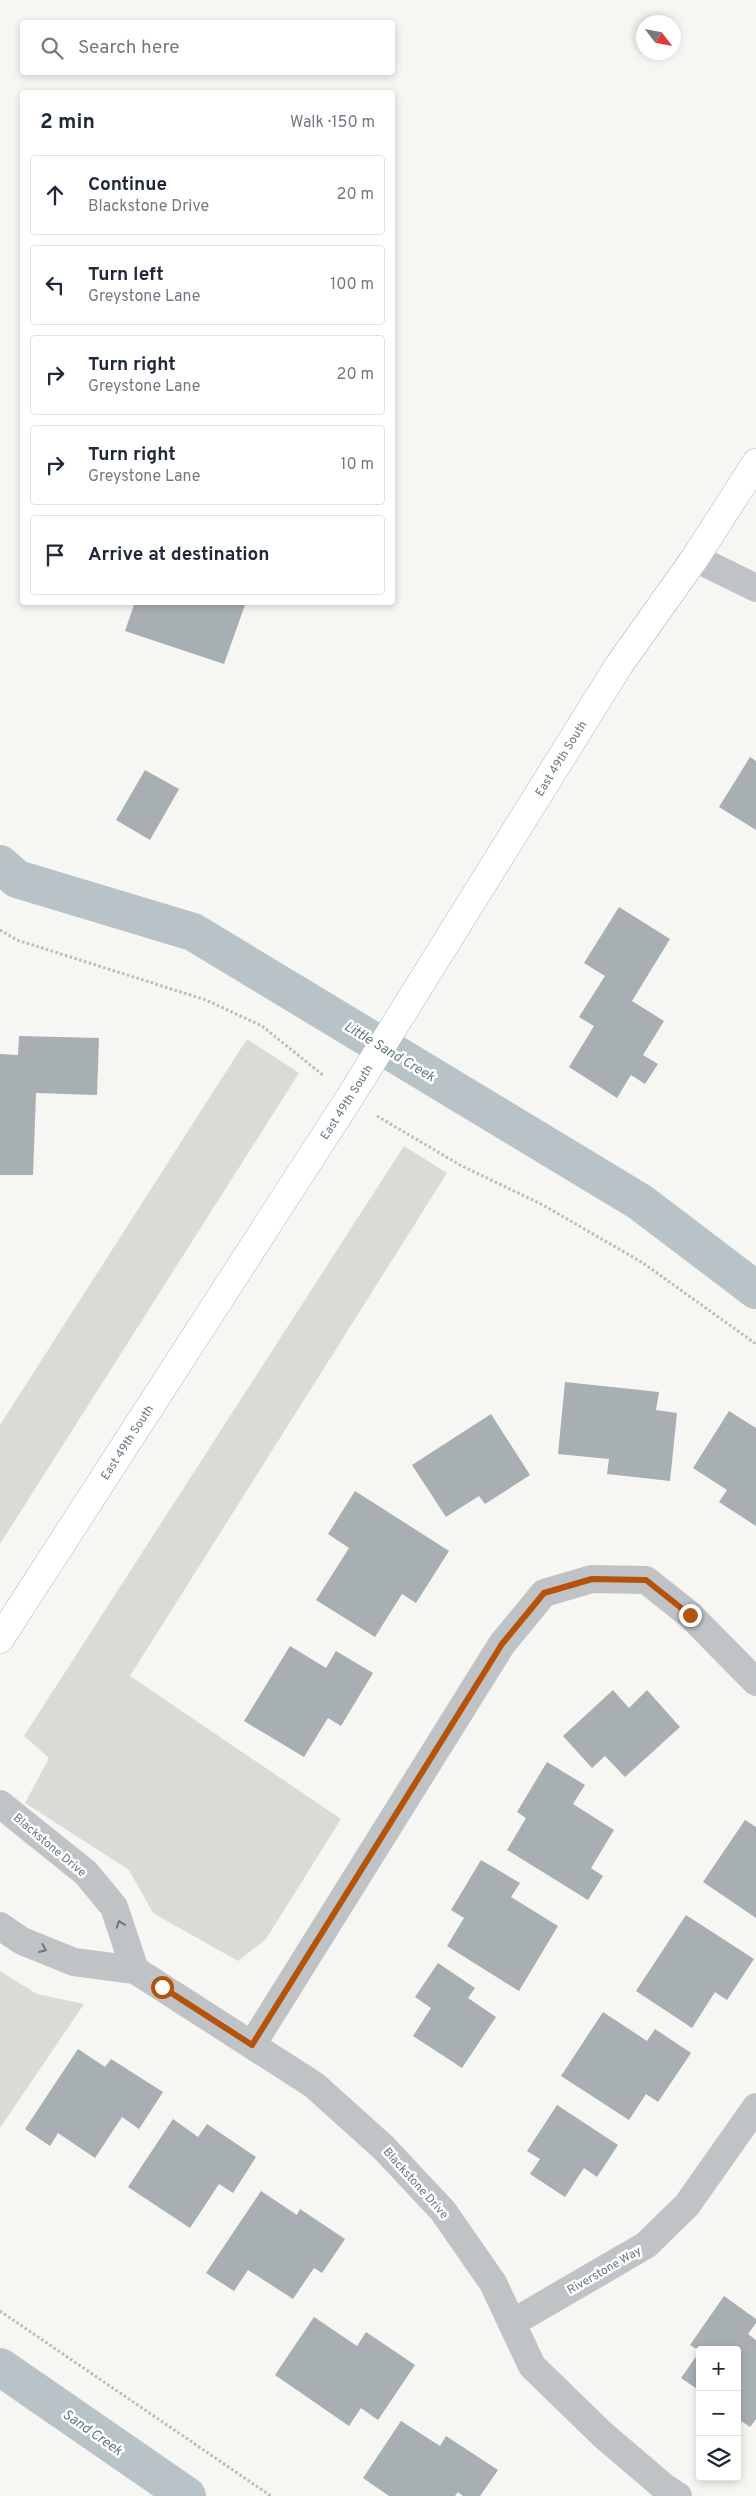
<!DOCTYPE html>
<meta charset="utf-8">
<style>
body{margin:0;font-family:Overpass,sans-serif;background:#f6f6f7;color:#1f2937}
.controls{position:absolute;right:15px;bottom:15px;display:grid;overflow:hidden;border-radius:5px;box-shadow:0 2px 8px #0003}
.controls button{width:45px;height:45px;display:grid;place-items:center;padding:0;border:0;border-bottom:1px solid #e0e1e3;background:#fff;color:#1f2937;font:25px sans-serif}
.compass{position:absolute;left:636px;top:15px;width:45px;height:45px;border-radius:50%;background:#fff;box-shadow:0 2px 8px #0003;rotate:122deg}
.stop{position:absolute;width:15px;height:15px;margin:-11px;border:4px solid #b45309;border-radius:50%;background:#fff}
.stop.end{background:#b45309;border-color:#fff;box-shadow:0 1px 5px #0008}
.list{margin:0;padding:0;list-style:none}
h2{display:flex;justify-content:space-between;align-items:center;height:65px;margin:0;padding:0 20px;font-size:21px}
h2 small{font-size:16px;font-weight:400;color:#747a83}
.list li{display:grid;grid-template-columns:32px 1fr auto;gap:15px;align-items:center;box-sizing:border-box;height:80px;margin:0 10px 10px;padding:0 10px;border:1px solid #e0e1e3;border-radius:5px}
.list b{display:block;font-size:19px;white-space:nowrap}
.list p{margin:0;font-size:16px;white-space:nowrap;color:#747a83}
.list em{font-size:16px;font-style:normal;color:#747a83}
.icon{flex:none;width:28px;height:28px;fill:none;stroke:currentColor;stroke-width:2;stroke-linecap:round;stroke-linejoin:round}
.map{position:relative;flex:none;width:756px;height:2496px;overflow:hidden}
.search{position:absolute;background:#fff;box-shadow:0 2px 8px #0003;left:20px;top:20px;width:375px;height:55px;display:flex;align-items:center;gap:12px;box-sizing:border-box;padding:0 18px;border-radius:5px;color:#747a83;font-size:19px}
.panel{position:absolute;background:#fff;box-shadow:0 2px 8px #0003;left:20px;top:90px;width:375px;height:515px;border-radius:5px}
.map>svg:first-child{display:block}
.green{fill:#d8dcd4}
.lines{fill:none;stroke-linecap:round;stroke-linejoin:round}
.canal{stroke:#b7c3c6;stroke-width:38}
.building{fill:#a7afb3}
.secondary-casing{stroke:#b2b7ba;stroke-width:29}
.path{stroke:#b9bcbe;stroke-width:3;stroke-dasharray:2.5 2.5;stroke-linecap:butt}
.street{stroke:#bfc3c6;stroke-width:28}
.secondary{stroke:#fff;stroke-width:28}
.oneway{stroke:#687881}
.route{stroke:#b45309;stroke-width:6}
.labels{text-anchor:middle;stroke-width:5;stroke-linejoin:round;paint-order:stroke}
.street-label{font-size:12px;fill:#687881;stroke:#fff}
.water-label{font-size:14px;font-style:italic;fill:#63797e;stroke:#fff}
</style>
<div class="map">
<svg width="756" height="2496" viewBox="0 0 756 2496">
<rect width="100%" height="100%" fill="#f6f6f3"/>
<!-- green -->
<g class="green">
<polygon points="247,1039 299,1073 0,1544 0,1425"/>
<polygon points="404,1146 447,1173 130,1676 341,1819 266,1939 238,1961 153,1913 129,1870 25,1803 49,1758 24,1736"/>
<polygon points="0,1971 37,1994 84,2004 0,2128"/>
</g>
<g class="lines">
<!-- canal -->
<g class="canal">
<polyline points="0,864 17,879 193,932 640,1202 756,1290"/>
<polyline points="0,2367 187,2496"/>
</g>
</g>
<!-- building -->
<g class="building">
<polygon points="135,602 246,602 224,664 125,631"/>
<polygon points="750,757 756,761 756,830 719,807"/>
<polygon points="145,770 179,789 150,840 116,820"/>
<polygon points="619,907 670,939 632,1001 664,1021 643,1055 658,1064 645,1084 631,1075 617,1098 569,1067 594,1026 579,1017 605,976 584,963"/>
<polygon points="19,1036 99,1038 97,1095 36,1093 33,1175 0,1175 0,1054 18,1055"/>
<polygon points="565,1382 659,1392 656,1410 677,1413 670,1481 607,1474 609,1459 558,1454"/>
<polygon points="729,1411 756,1428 756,1526 719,1502 727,1490 693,1468"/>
<polygon points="491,1414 530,1475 485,1504 479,1496 446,1517 412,1465"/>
<polygon points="355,1491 449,1551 416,1603 402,1594 375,1637 316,1600 349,1548 328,1534"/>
<polygon points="290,1646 326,1668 336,1651 373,1673 341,1726 328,1718 304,1757 244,1721"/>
<polygon points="613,1690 629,1708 647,1690 680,1727 625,1777 605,1756 592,1768 563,1736"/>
<polygon points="547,1762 585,1785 573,1804 614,1830 591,1868 603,1876 588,1900 507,1850 526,1818 517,1812"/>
<polygon points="745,1820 756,1827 756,1918 703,1882"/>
<polygon points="481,1860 520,1883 511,1897 558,1926 519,1991 447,1946 464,1918 451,1910"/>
<polygon points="686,1915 754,1959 727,2000 715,1992 692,2028 636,1991"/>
<polygon points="438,1963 475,1988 468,1998 496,2017 462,2068 413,2036 431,2008 415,1997"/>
<polygon points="603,2012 647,2041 655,2029 691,2053 658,2102 646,2094 629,2120 561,2076"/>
<polygon points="78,2049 105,2067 111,2059 163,2092 139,2129 122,2117 95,2158 58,2133 50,2146 25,2129"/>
<polygon points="557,2105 618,2145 597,2177 584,2168 565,2197 530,2174 540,2159 527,2151"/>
<polygon points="173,2119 198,2137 207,2124 256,2157 233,2193 219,2184 190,2228 128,2187"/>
<polygon points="261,2191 297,2215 300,2209 345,2239 322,2273 314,2268 293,2299 248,2270 234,2291 206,2273"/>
<polygon points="724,2296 756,2319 756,2323 748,2334 756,2340 756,2419 750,2427 737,2418 737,2350 700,2350 700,2391 681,2378 700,2351 690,2345"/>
<polygon points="314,2317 357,2346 366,2332 415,2365 378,2420 361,2408 349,2426 275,2375"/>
<polygon points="401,2421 440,2446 446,2436 498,2470 480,2496 463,2496 458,2492 455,2496 389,2496 363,2478"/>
</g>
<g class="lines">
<!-- secondary casing -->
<g class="secondary-casing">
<g id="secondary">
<path id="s1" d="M0,1639L350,1097L619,665L695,558L756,463"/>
</g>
</g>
<!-- path -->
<g class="path">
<polyline points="0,930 17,940 206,1000 262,1026 324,1076"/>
<polyline points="377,1116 460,1165 543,1205 643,1263 756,1344"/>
<polyline points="0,2311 271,2496"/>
</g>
<!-- street -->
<g class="street">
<polyline points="695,558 756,588"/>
<polyline points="0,1804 86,1873 114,1907 135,1970"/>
<polyline points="0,1926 22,1941 74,1962 135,1970 314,2085 384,2148 443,2211 493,2283 532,2366 603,2435 664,2487 678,2496"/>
<polyline points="252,2045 502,1644 544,1593 592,1579 646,1580 690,1615 756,1682"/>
<polyline points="512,2323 646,2245 687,2205 756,2107"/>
</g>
<!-- secondary -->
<use href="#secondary" class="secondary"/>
</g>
<!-- one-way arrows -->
<defs><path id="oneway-chevron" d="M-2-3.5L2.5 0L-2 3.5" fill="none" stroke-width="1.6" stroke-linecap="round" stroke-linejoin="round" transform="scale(1.25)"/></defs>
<g class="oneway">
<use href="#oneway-chevron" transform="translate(120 1924) rotate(-109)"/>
<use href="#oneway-chevron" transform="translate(43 1949) rotate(23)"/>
</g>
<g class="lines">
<!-- route -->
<polyline class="route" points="162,1987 252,2045 502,1644 544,1593 592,1579 646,1580 690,1615"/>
</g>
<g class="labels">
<!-- street labels -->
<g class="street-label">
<text dy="4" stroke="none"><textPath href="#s1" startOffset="1044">East 49th South</textPath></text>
<text dy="4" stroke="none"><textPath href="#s1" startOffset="639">East 49th South</textPath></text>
<text dy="4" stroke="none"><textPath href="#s1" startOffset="234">East 49th South</textPath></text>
<text transform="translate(50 1845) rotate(40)" y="4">Blackstone Drive</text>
<text transform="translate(416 2183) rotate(48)" y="4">Blackstone Drive</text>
<text transform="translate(604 2270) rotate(-30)" y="4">Riverstone Way</text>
</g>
<!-- water labels -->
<g class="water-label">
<text transform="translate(390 1051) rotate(31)" y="5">Little Sand Creek</text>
<text transform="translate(93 2432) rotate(35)" y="5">Sand Creek</text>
</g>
</g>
</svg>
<div class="controls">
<button>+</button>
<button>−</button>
<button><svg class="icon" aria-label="layers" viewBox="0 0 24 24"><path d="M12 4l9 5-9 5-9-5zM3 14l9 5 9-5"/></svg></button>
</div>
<svg class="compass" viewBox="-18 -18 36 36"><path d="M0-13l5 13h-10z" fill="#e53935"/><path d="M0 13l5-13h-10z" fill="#747a83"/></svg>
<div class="stop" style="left:162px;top:1987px"></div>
<div class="stop end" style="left:690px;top:1615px"></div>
<div class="search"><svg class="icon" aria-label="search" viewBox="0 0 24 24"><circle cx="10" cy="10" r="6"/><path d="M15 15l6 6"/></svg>Search here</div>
<section class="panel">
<h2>2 min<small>Walk · 150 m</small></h2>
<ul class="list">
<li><svg class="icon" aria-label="ahead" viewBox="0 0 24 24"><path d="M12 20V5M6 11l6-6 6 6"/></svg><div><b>Continue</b><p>Blackstone Drive</p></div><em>20 m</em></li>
<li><svg class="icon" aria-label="left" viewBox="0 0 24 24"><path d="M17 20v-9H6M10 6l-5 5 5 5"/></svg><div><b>Turn left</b><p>Greystone Lane</p></div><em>100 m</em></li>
<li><svg class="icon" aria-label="right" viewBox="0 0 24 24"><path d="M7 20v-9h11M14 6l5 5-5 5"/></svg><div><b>Turn right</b><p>Greystone Lane</p></div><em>20 m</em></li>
<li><svg class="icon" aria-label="right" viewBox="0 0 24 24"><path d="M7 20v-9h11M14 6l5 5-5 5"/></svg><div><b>Turn right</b><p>Greystone Lane</p></div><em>10 m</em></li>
<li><svg class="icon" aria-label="arrive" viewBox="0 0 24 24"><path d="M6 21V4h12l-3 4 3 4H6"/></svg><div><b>Arrive at destination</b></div></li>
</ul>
</section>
</div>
